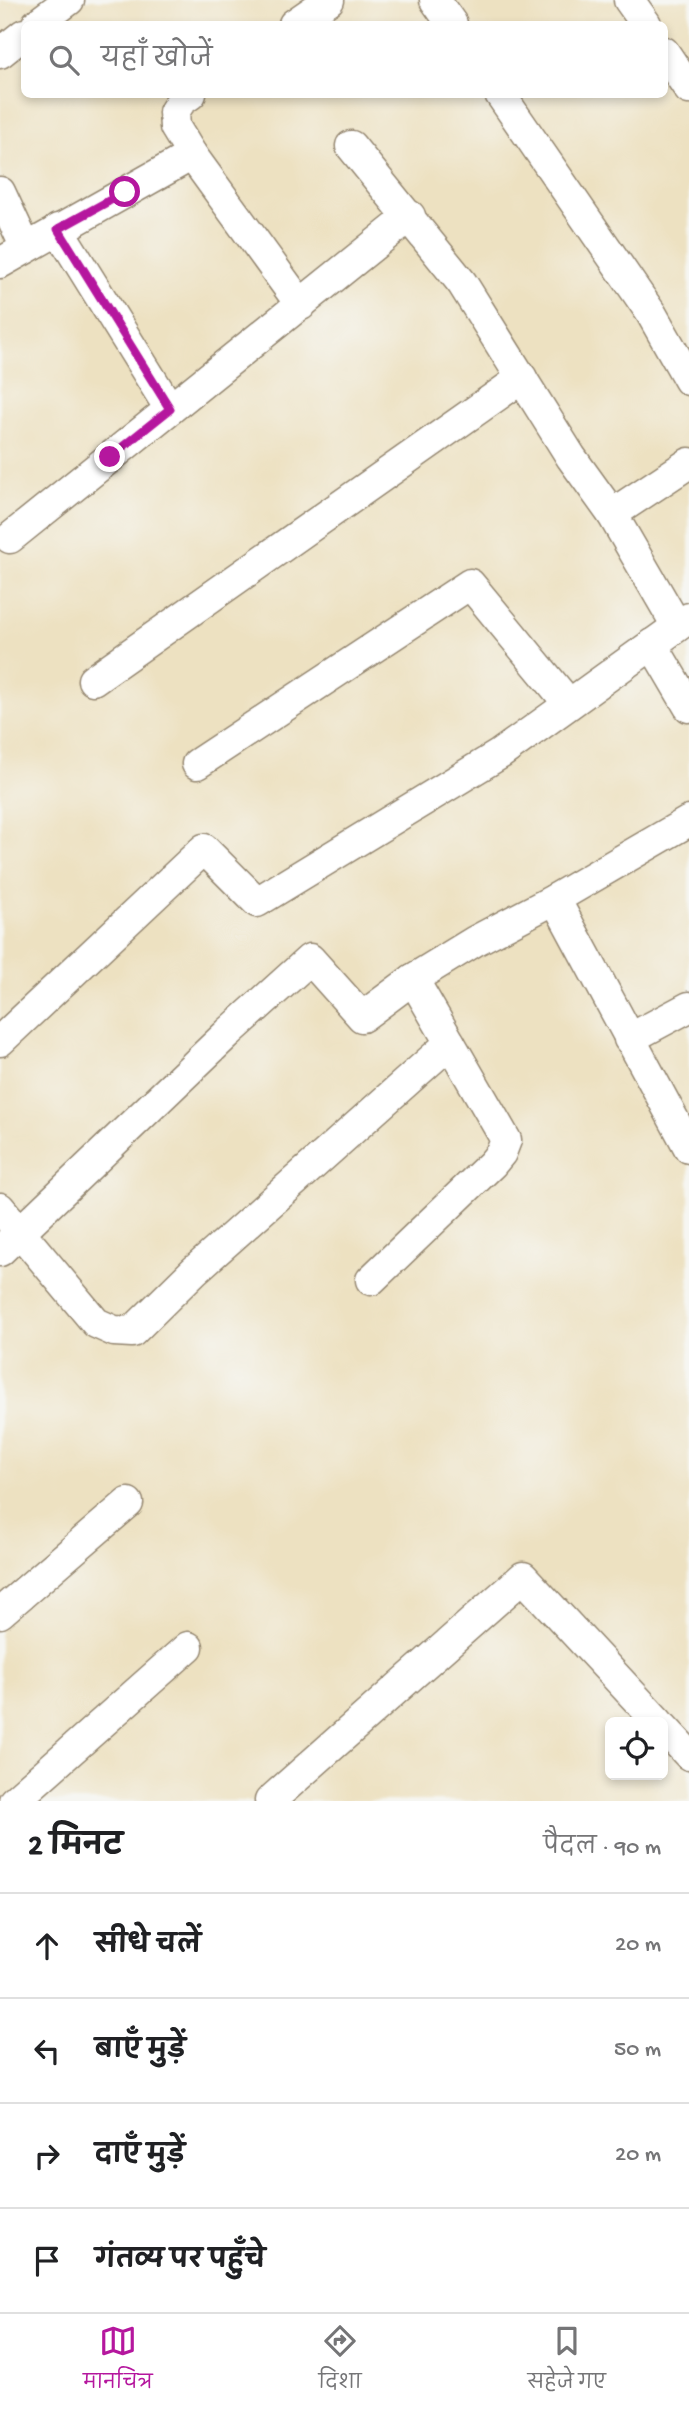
<!DOCTYPE html>
<html lang="hi">
<meta charset="utf-8">
<style>
body{margin:0;font-family:"Gochi Hand","Playpen Sans Deva",sans-serif;background:#f6f6f6;color:#202124}
.controls{position:absolute;right:21px;bottom:21px;display:grid;overflow:hidden;border-radius:10px;box-shadow:0 4px 10px #0003}
.controls button{width:63px;height:63px;display:grid;place-items:center;padding:0;border:0;border-bottom:2px solid #e0e0e0;background:#fff;color:#202124;font:35px sans-serif}
.stop{position:absolute;width:21px;height:21px;margin:-16px;border:5px solid #b5179e;border-radius:50%;background:#fff}
.stop.end{background:#b5179e;border-color:#fff;box-shadow:0 2px 7px #0008}
.list{margin:0;padding:0;list-style:none}
h2{display:flex;justify-content:space-between;align-items:center;height:91px;margin:0;padding:0 28px;font-size:30px}
h2 small{font-size:23px;font-weight:400;color:#757577}
.list li{display:grid;grid-template-columns:46px 1fr auto;gap:21px;align-items:center;box-sizing:border-box;height:105px;padding:0 28px;border-top:2px solid #e0e0e0}
.list b{display:block;font-size:26px;white-space:nowrap}
.list em{font-size:23px;font-style:normal;color:#757577}
.icon{flex:none;width:38px;height:38px;fill:none;stroke:currentColor;stroke-width:2;stroke-linecap:round;stroke-linejoin:round}
.map{position:relative;flex:none;width:689px;height:1801px;overflow:hidden}
.search{position:absolute;background:#fff;box-shadow:0 4px 10px #0003;left:21px;right:21px;top:21px;height:77px;display:flex;align-items:center;gap:18px;box-sizing:border-box;padding:0 24px;border-radius:10px;color:#757577;font-size:26px}
.sheet{height:511px;background:#fff}
nav{display:flex;justify-content:space-around;align-items:center;box-sizing:border-box;height:98px;border-top:2px solid #e0e0e0;background:#fff;font-size:19px;color:#757577}
nav a{display:grid;justify-items:center;gap:4px}
nav .on{color:#b5179e}
.map>svg:first-child{display:block}
.lines{fill:none;stroke-linecap:round;stroke-linejoin:round}
.minor-casing{stroke:#948670;stroke-width:33}
.minor{stroke:#fff;stroke-width:30}
.route{stroke:#b5179e;stroke-width:9}
</style>
<div class="map">
<svg width="689" height="1801" viewBox="0 0 689 1801">
<rect width="100%" height="100%" fill="#f6f6f2"/>
<filter id="ink" filterUnits="userSpaceOnUse"><feTurbulence type="fractalNoise" baseFrequency=".0143" numOctaves="2"/><feDisplacementMap in="SourceGraphic" scale="14" xChannelSelector="R" yChannelSelector="G"/><feConvolveMatrix kernelMatrix="1 2 1 2 8 2 1 2 1" color-interpolation-filters="sRGB"/></filter>
<filter id="wash" filterUnits="userSpaceOnUse"><feTurbulence type="fractalNoise" baseFrequency=".00686" numOctaves="4" result="noise"/><feDisplacementMap in="SourceGraphic" scale="28" xChannelSelector="R" yChannelSelector="G"/><feGaussianBlur stdDeviation="1.57" result="paint"/><feColorMatrix in="noise" values="0 0 0 0 0 0 0 0 0 0 0 0 0 0 0 0 0 1.4 0 .05"/><feComposite in="paint" operator="in"/></filter>
<g filter="url(#wash)">
<rect width="100%" height="100%" fill="#ede1c1"/>
</g>
<g filter="url(#ink)">
<g class="lines">
<!-- minor casing -->
<g class="minor-casing">
<g id="minor">
<polyline points="435,0 452,24"/>
<polyline points="629,0 646,24"/>
<polyline points="37,24 69,0"/>
<polyline points="294,24 329,0"/>
<polyline points="664,52 689,89"/>
<polyline points="0,53 24,34"/>
<polyline points="191,94 181,101 174,112 175,127 192,155 301,305"/>
<polyline points="500,94 651,313 689,380"/>
<polyline points="351,146 462,283 571,457 612,514 677,626"/>
<polyline points="0,192 26,248"/>
<polyline points="58,229 170,409"/>
<polyline points="0,263 192,155"/>
<polyline points="612,514 689,463"/>
<polyline points="10,538 410,216"/>
<polyline points="652,644 689,707"/>
<polyline points="93,680 522,378"/>
<polyline points="197,764 470,584 569,704"/>
<polyline points="555,899 689,1148"/>
<polyline points="629,1039 689,1007"/>
<polyline points="0,1041 204,849 257,902 500,754 689,618"/>
<polyline points="0,1208 96,1323 114,1331 132,1332 194,1271 450,1043 413,979"/>
<polyline points="0,1251 228,1033 310,959 362,1017 413,979 475,941 555,899 689,821"/>
<polyline points="371,1280 492,1164 501,1153 506,1140 450,1043"/>
<polyline points="0,1613 128,1503"/>
<polyline points="663,1727 689,1755"/>
<polyline points="14,1801 188,1647"/>
<polyline points="270,1801 523,1577 658,1722"/>
</g>
</g>
<!-- minor -->
<use href="#minor" class="minor"/>
</g>
</g>
<g class="lines" filter="url(#ink)">
<!-- route -->
<polyline class="route" points="110,457 170,409 58,229 125,192"/>
</g>
</svg>
<div class="controls">
<button><svg class="icon" aria-label="locate" viewBox="0 0 24 24"><circle cx="12" cy="12" r="6"/><path d="M12 2v4M12 18v4M2 12h4M18 12h4"/></svg></button>
</div>
<div class="stop" style="left:125px;top:192px"></div>
<div class="stop end" style="left:110px;top:457px"></div>
<div class="search"><svg class="icon" aria-label="search" viewBox="0 0 24 24"><circle cx="10" cy="10" r="6"/><path d="M15 15l6 6"/></svg>यहाँ खोजें</div>
</div>
<section class="sheet">
<h2>2 मिनट<small>पैदल · 90 m</small></h2>
<ul class="list">
<li><svg class="icon" aria-label="ahead" viewBox="0 0 24 24"><path d="M12 20V5M6 11l6-6 6 6"/></svg><div><b>सीधे चलें</b></div><em>20 m</em></li>
<li><svg class="icon" aria-label="left" viewBox="0 0 24 24"><path d="M17 20v-9H6M10 6l-5 5 5 5"/></svg><div><b>बाएँ मुड़ें</b></div><em>50 m</em></li>
<li><svg class="icon" aria-label="right" viewBox="0 0 24 24"><path d="M7 20v-9h11M14 6l5 5-5 5"/></svg><div><b>दाएँ मुड़ें</b></div><em>20 m</em></li>
<li><svg class="icon" aria-label="arrive" viewBox="0 0 24 24"><path d="M6 21V4h12l-3 4 3 4H6"/></svg><div><b>गंतव्य पर पहुँचे</b></div></li>
</ul>
</section>
<nav>
<a class="on"><svg class="icon" aria-label="map" viewBox="0 0 24 24"><path d="M3 6l6-2 6 2 6-2v14l-6 2-6-2-6 2zM9 4v14M15 6v14"/></svg>मानचित्र</a>
<a><svg class="icon" aria-label="directions" viewBox="0 0 24 24"><path d="M12 3l9 9-9 9-9-9zM9 14v-3h6M13 9l2 2-2 2"/></svg>दिशा</a>
<a><svg class="icon" aria-label="saved" viewBox="0 0 24 24"><path d="M7 4h10v16l-5-4-5 4z"/></svg>सहेजे गए</a>
</nav>
